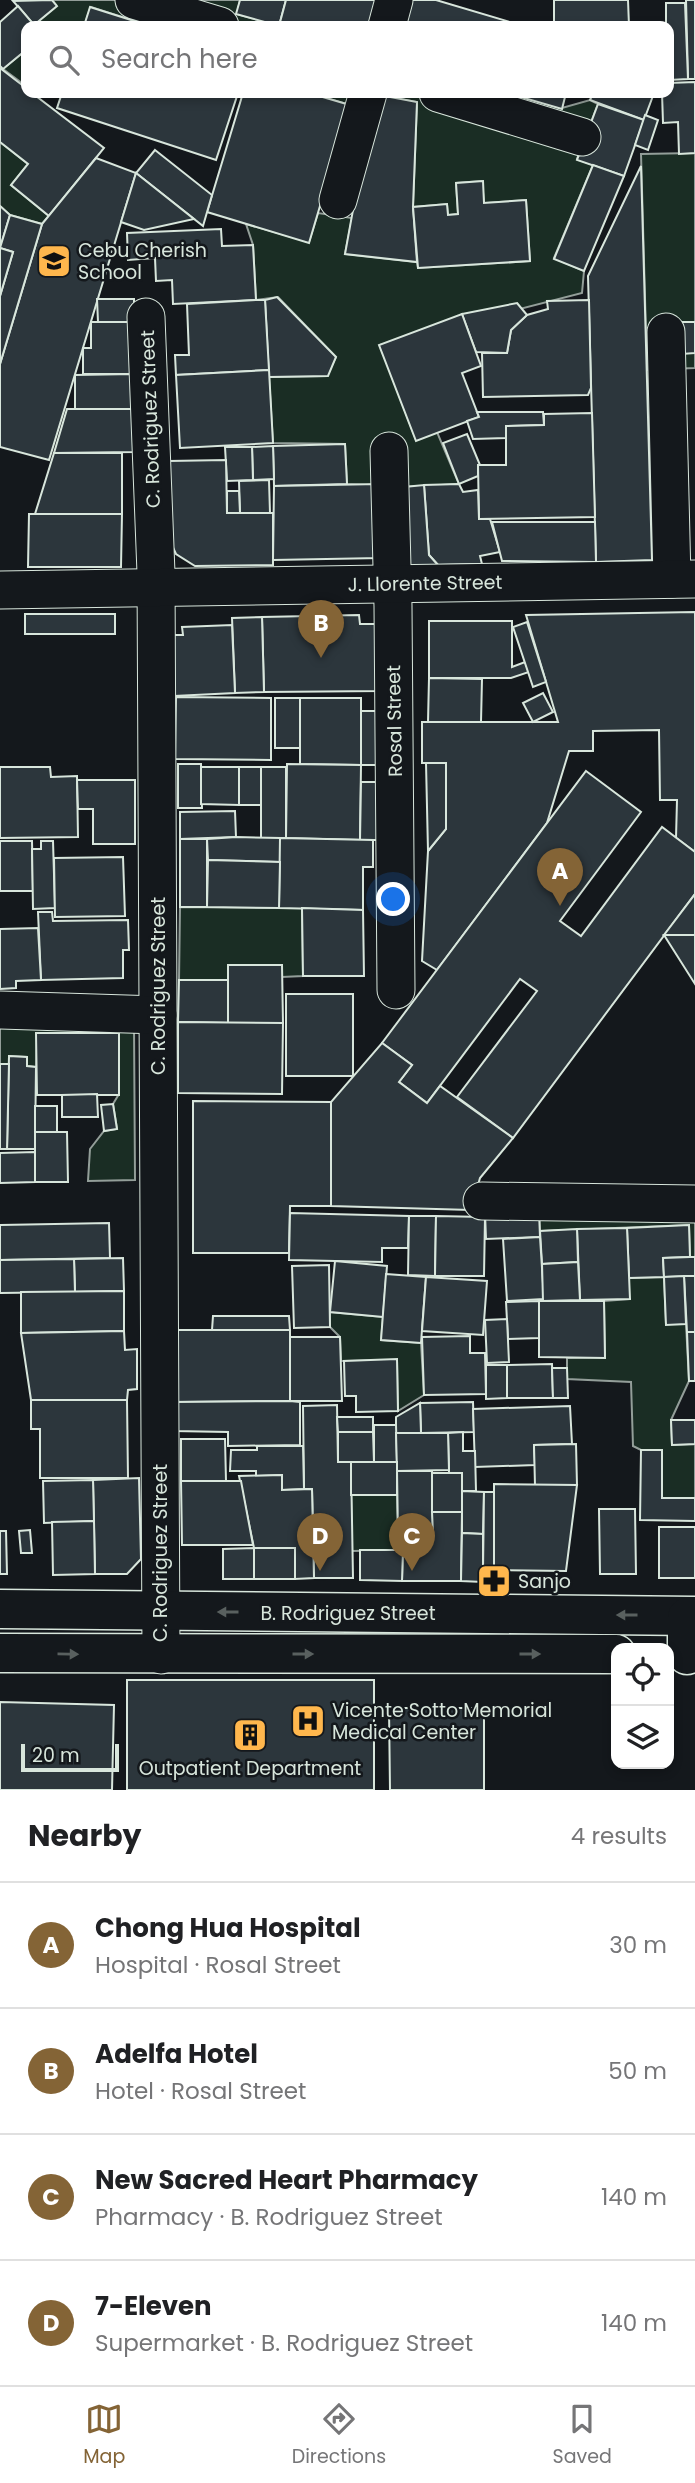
<!DOCTYPE html>
<meta charset="utf-8">
<style>
body{margin:0;font-family:Poppins,sans-serif;background:#f6f6f6;color:#202124}
.controls{position:absolute;right:21px;bottom:21px;display:grid;overflow:hidden;border-radius:14px;box-shadow:0 4px 10px #0003}
.controls button{width:63px;height:63px;display:grid;place-items:center;padding:0;border:0;border-bottom:2px solid #e0e0e0;background:#fff;color:#202124;font:35px sans-serif}
.scale{position:absolute;left:21px;bottom:18px;width:98px;box-sizing:border-box;padding-left:7px;border:4px solid #d8e6dc;border-top:0;font-size:19px;line-height:24px;white-space:nowrap;color:#d8e6dc;-webkit-text-stroke:5px #14181c;paint-order:stroke}
.you{position:absolute;left:394px;top:900px;width:24px;height:24px;margin:-18px;border:5px solid #fff;border-radius:50%;background:#1a73e8;box-shadow:0 0 0 10px #1a73e833}
.badge{display:grid;place-items:center;width:46px;height:46px;border-radius:50%;background:#846436;color:#fff;font-size:23px;font-weight:700}
.pin{position:absolute;translate:-50% -58px;filter:drop-shadow(0 2px 4px #0008)}
.pin::after{content:'';position:absolute;top:37px;width:24px;height:21px;background:inherit;clip-path:polygon(0 0,100% 0,50% 100%)}
.list{margin:0;padding:0;list-style:none}
h2{display:flex;justify-content:space-between;align-items:center;height:91px;margin:0;padding:0 28px;font-size:30px}
h2 small{font-size:23px;font-weight:400;color:#757577}
.list li{display:grid;grid-template-columns:46px 1fr auto;gap:21px;align-items:center;box-sizing:border-box;height:126px;padding:0 28px;border-top:2px solid #e0e0e0}
.list b{display:block;font-size:26px;white-space:nowrap}
.list p{margin:0;font-size:23px;white-space:nowrap;color:#757577}
.list em{font-size:23px;font-style:normal;color:#757577}
.icon{flex:none;width:38px;height:38px;fill:none;stroke:currentColor;stroke-width:2;stroke-linecap:round;stroke-linejoin:round}
.map{position:relative;flex:none;width:695px;height:1790px;overflow:hidden}
.search{position:absolute;background:#fff;box-shadow:0 4px 10px #0003;left:21px;right:21px;top:21px;height:77px;display:flex;align-items:center;gap:18px;box-sizing:border-box;padding:0 24px;border-radius:14px;color:#757577;font-size:26px}
.sheet{height:595px;background:#fff}
nav{display:flex;justify-content:space-around;align-items:center;box-sizing:border-box;height:98px;border-top:2px solid #e0e0e0;background:#fff;font-size:19px;color:#757577}
nav a{display:grid;justify-items:center;gap:4px}
nav .on{color:#846436}
.map>svg:first-child{display:block}
.green{fill:#1a2d24;stroke:#939e99;stroke-width:2}
.building{fill:#2c363c;stroke:#d8e6dc;stroke-width:2}
.lines{fill:none;stroke-linecap:round;stroke-linejoin:round}
.minor-casing{stroke:#d8e6dc;stroke-width:39}
.major-casing{stroke:#d8e6dc;stroke-width:41}
.minor{stroke:#14181c;stroke-width:37}
.major{stroke:#14181c;stroke-width:38}
.oneway{fill:#59605f}
.labels{text-anchor:middle;stroke-width:5;stroke-linejoin:round;paint-order:stroke}
.poi-label{font-size:19px;fill:#d8e6dc;stroke:#14181c;text-anchor:start}
.street-label{font-size:19px;fill:#d8e6dc;stroke:#14181c}
</style>
<div class="map">
<svg width="695" height="1790" viewBox="0 0 695 1790">
<rect width="100%" height="100%" fill="#14181c"/>
<!-- green -->
<g class="green">
<polygon points="52,0 240,0 237,14 279,26 150,26 91,7 84,26 35,26 34,25 56,5"/>
<polygon points="26,50 26,86 3,69"/>
<polygon points="309,93 507,93 562,108 590,100 598,104 577,159 593,165 554,258 584,271 582,293 380,345 416,440 437,432 459,484 404,487 347,484 345,444 273,443 269,377 327,376 336,357 278,297 256,300 253,245 246,224 309,242 318,213 352,218 345,254 417,262 418,268 530,261 526,200 484,203 482,181 456,183 458,214 448,215 447,204 413,207 417,102 374,94 350,105"/>
<polygon points="0,142 28,164 11,185 49,216 42,224 10,215 0,206"/>
<polygon points="695,153 695,368 647,370 641,154"/>
<polygon points="180,907 302,908 303,976 282,977 282,965 228,965 228,980 179,980"/>
<polygon points="134,1025 135,1180 88,1181 90,1149 104,1131 117,1129 113,1104 119,1094 118,1033 37,1033 36,1067 27,1066 27,1057 9,1056 9,1064 0,1064 0,1027"/>
<polygon points="539,1211 695,1211 695,1257 690,1257 689,1225 540,1231"/>
<polygon points="664,1277 666,1324 686,1324 689,1381 671,1420 672,1445 695,1444 695,1498 662,1498 662,1451 641,1450 633,1446 631,1382 567,1379 567,1358 605,1357 604,1301 629,1299 629,1278"/>
<polygon points="330,1312 383,1317 381,1340 421,1343 424,1395 398,1411 397,1360 341,1361 340,1337 330,1327"/>
<polygon points="351,1495 397,1495 398,1534 403,1535 403,1550 352,1551"/>
</g>
<!-- building -->
<g class="building">
<polygon points="52,0 57,6 34,25 13,1"/>
<polygon points="240,0 286,0 279,26 236,14"/>
<polygon points="286,0 384,0 376,26 279,26"/>
<polygon points="409,0 436,0 520,25 401,26"/>
<polygon points="554,0 628,0 629,26 554,25"/>
<polygon points="686,0 695,0 695,79 688,79"/>
<polygon points="666,3 685,3 688,79 669,80 669,26 666,26"/>
<polygon points="18,6 35,26 26,26 26,50 3,69 0,66 0,22"/>
<polygon points="90,7 150,26 84,26"/>
<polygon points="0,68 26,88 26,93 32,93 104,148 49,216 11,185 28,164 0,142"/>
<polygon points="695,82 695,153 679,154 678,122 663,123 662,93 669,93 669,83"/>
<polygon points="62,93 238,93 216,160 57,108"/>
<polygon points="243,93 309,93 350,105 309,243 207,212"/>
<polygon points="507,93 566,93 562,109"/>
<polygon points="593,93 654,93 644,120 590,100"/>
<polygon points="374,94 417,102 413,207 417,262 345,254"/>
<polygon points="598,104 644,120 624,176 577,160"/>
<polygon points="645,115 658,120 648,150 635,145"/>
<polygon points="155,150 212,195 203,226 136,173"/>
<polygon points="96,158 136,173 49,460 0,447 0,364 42,224"/>
<polygon points="593,165 624,176 584,271 554,259"/>
<polygon points="641,166 652,560 596,562 588,276"/>
<polygon points="136,173 194,219 144,230 121,222"/>
<polygon points="483,181 484,203 526,200 530,261 418,268 413,207 447,204 448,215 458,214 456,183"/>
<polygon points="0,206 10,215 0,248"/>
<polygon points="10,215 42,224 0,364 0,296 13,252 0,248"/>
<polygon points="221,229 222,246 253,245 256,300 173,304 172,280 156,281 155,258 128,260 127,233"/>
<polygon points="0,248 13,252 0,296"/>
<polygon points="277,297 336,357 328,376 269,377 265,300"/>
<polygon points="97,299 134,299 134,322 98,322"/>
<polygon points="256,300 265,300 269,370 176,375 175,355 189,355 187,304"/>
<polygon points="589,300 591,388 588,395 483,397 482,353 507,353 511,330 527,315 548,309 547,301"/>
<polygon points="517,303 527,315 511,330 507,353 476,352 462,314"/>
<polygon points="462,314 481,366 462,373 479,417 416,441 379,345"/>
<polygon points="91,322 134,322 134,374 83,374 83,348 91,348"/>
<polygon points="681,322 695,322 695,353 682,354"/>
<polygon points="269,370 273,443 180,448 176,375"/>
<polygon points="134,374 134,409 75,409 75,375"/>
<polygon points="67,409 134,409 134,452 54,453"/>
<polygon points="477,412 543,412 544,425 506,426 506,438 473,439 467,421 479,417"/>
<polygon points="592,413 595,517 479,519 478,465 506,465 506,426 544,425 544,414"/>
<polygon points="467,434 480,465 478,465 478,476 459,484 443,443"/>
<polygon points="345,444 347,484 274,486 273,446"/>
<polygon points="273,446 274,479 253,480 252,447"/>
<polygon points="225,447 252,447 253,480 227,481"/>
<polygon points="54,453 122,453 122,514 35,514"/>
<polygon points="226,460 227,513 273,513 273,565 195,566 176,554 170,541 169,461"/>
<polygon points="269,480 270,513 240,513 239,481"/>
<polygon points="379,484 380,558 273,560 274,486"/>
<polygon points="459,484 463,492 478,490 479,519 490,519 500,552 480,556 482,564 438,565 429,555 424,485"/>
<polygon points="424,485 429,555 438,565 410,567 404,487"/>
<polygon points="227,491 239,491 240,513 227,513"/>
<polygon points="29,514 122,514 121,567 28,567"/>
<polygon points="492,522 595,522 596,562 502,561"/>
<polygon points="695,612 695,852 676,838 677,800 660,800 659,730 593,731 593,751 569,751 547,823 437,970 422,961 428,851 446,829 446,763 422,763 422,722 558,722 526,615"/>
<rect x="25" y="614" width="90" height="20"/>
<polygon points="359,615 360,624 379,624 381,691 264,692 262,617"/>
<polygon points="262,617 264,692 235,693 232,618"/>
<polygon points="429,621 512,621 512,667 525,662 529,672 511,678 429,678"/>
<polygon points="527,622 546,682 533,687 513,627"/>
<polygon points="232,625 235,693 174,696 171,635 183,635 182,627"/>
<polygon points="429,678 482,679 481,722 428,722"/>
<polygon points="543,693 553,712 533,722 523,703"/>
<polygon points="176,697 271,698 271,760 175,759"/>
<rect x="275" y="698" width="25" height="50"/>
<polygon points="300,698 361,698 361,765 300,764"/>
<rect x="361" y="711" width="25" height="54"/>
<polygon points="426,763 446,763 446,829 428,851"/>
<polygon points="178,764 201,764 202,808 178,808"/>
<polygon points="287,764 361,765 360,840 286,838"/>
<polygon points="0,767 50,767 51,777 77,776 78,837 0,838"/>
<polygon points="201,767 239,767 239,805 201,804"/>
<rect x="239" y="767" width="22" height="38"/>
<rect x="261" y="767" width="25" height="71"/>
<polygon points="586,771 641,812 560,921 581,936 662,827 695,852 695,894 513,1138 457,1097 537,991 520,979 427,1103 399,1082 412,1065 382,1043"/>
<polygon points="77,780 135,780 135,844 93,844 93,809 78,809"/>
<polygon points="361,782 386,782 386,840 360,840"/>
<polygon points="235,811 236,837 180,839 180,812"/>
<polygon points="236,837 280,838 280,862 208,860 207,839"/>
<polygon points="280,838 373,840 373,867 363,867 363,910 279,908"/>
<rect x="180" y="839" width="27" height="68"/>
<polygon points="0,841 32,841 33,891 0,891"/>
<polygon points="41,841 53,841 55,908 33,909 32,849 41,849"/>
<polygon points="123,857 125,916 55,917 54,858"/>
<polygon points="208,860 280,862 279,908 207,907"/>
<polygon points="695,894 695,935 664,935"/>
<polygon points="302,908 363,910 364,976 303,976"/>
<polygon points="38,912 52,912 53,921 128,920 129,950 123,950 123,978 41,980"/>
<polygon points="38,928 41,980 16,981 16,988 0,989 0,929"/>
<polygon points="664,935 695,935 695,984"/>
<polygon points="228,965 282,965 283,1023 228,1023"/>
<polygon points="179,980 228,980 228,1023 178,1022"/>
<rect x="286" y="994" width="67" height="82"/>
<polygon points="178,1022 283,1023 282,1094 178,1093"/>
<polygon points="36,1033 119,1033 119,1095 37,1095"/>
<polygon points="382,1043 412,1065 399,1082 427,1103 440,1086 513,1138 480,1178 471,1210 331,1206 331,1102"/>
<polygon points="9,1056 27,1057 27,1066 36,1067 35,1149 7,1149"/>
<polygon points="0,1064 9,1064 7,1149 0,1149"/>
<polygon points="97,1094 98,1117 62,1117 62,1095"/>
<polygon points="193,1101 331,1102 331,1206 290,1206 289,1253 193,1253"/>
<polygon points="113,1104 117,1129 104,1131 101,1105"/>
<rect x="35" y="1106" width="22" height="26"/>
<polygon points="35,1132 67,1132 68,1182 35,1182"/>
<polygon points="35,1152 35,1182 0,1183 0,1153"/>
<polygon points="539,1211 540,1237 486,1239 485,1213"/>
<polygon points="290,1213 409,1216 408,1248 382,1248 382,1262 289,1260"/>
<polygon points="409,1216 436,1216 435,1276 408,1275"/>
<polygon points="436,1216 485,1217 484,1276 435,1276"/>
<polygon points="109,1223 110,1258 0,1260 0,1225"/>
<polygon points="689,1225 690,1257 663,1258 664,1277 629,1278 627,1228"/>
<polygon points="627,1228 630,1299 580,1300 577,1229"/>
<polygon points="577,1229 578,1262 542,1264 540,1231"/>
<polygon points="540,1237 544,1299 507,1301 503,1239"/>
<polygon points="690,1257 695,1257 695,1276 664,1277 663,1258"/>
<polygon points="123,1258 124,1291 75,1292 74,1259"/>
<polygon points="74,1259 75,1292 0,1293 0,1260"/>
<polygon points="335,1261 387,1266 383,1317 330,1312"/>
<polygon points="578,1262 580,1300 543,1301 542,1264"/>
<polygon points="329,1265 330,1327 294,1328 292,1266"/>
<polygon points="386,1274 426,1277 421,1343 381,1340"/>
<polygon points="684,1276 695,1276 695,1332 687,1332"/>
<polygon points="684,1276 686,1324 666,1325 664,1277"/>
<polygon points="426,1277 487,1281 483,1335 422,1331"/>
<polygon points="124,1291 124,1331 21,1333 21,1292"/>
<polygon points="539,1301 604,1301 605,1358 539,1357"/>
<polygon points="539,1301 539,1338 508,1339 506,1302"/>
<polygon points="213,1316 289,1316 290,1330 212,1330"/>
<polygon points="507,1319 509,1362 487,1363 485,1320"/>
<polygon points="175,1330 290,1330 290,1401 175,1402"/>
<polygon points="124,1331 125,1350 137,1349 137,1389 128,1390 127,1400 31,1400 21,1333"/>
<polygon points="687,1332 695,1332 695,1381 689,1381"/>
<polygon points="470,1336 470,1353 485,1353 486,1394 424,1395 422,1337"/>
<polygon points="290,1337 340,1337 342,1401 290,1401"/>
<polygon points="397,1359 398,1411 356,1412 356,1396 345,1396 344,1361"/>
<polygon points="552,1364 553,1398 507,1398 507,1365"/>
<polygon points="486,1365 507,1365 507,1398 486,1399"/>
<polygon points="552,1368 567,1368 568,1398 553,1398"/>
<polygon points="31,1400 127,1400 128,1478 40,1478 40,1429 31,1429"/>
<polygon points="290,1401 300,1402 300,1445 228,1446 228,1432 174,1431 175,1402"/>
<polygon points="473,1402 474,1432 421,1433 420,1403"/>
<polygon points="420,1403 421,1433 396,1433 396,1417"/>
<polygon points="337,1405 338,1462 351,1462 353,1578 314,1578 312,1489 304,1489 303,1406"/>
<polygon points="570,1406 572,1444 534,1445 535,1465 475,1467 473,1409"/>
<polygon points="337,1417 373,1417 373,1432 338,1432"/>
<polygon points="671,1420 695,1420 695,1444 672,1445"/>
<polygon points="374,1425 396,1425 397,1462 374,1462"/>
<polygon points="338,1432 373,1432 374,1462 338,1462"/>
<polygon points="463,1432 463,1451 475,1451 476,1491 462,1491 462,1473 449,1473 448,1433"/>
<polygon points="396,1433 448,1433 449,1470 397,1471"/>
<polygon points="181,1439 225,1439 226,1481 181,1481"/>
<polygon points="576,1444 577,1485 535,1486 534,1445"/>
<polygon points="257,1446 303,1446 304,1489 282,1490 282,1475 256,1476 256,1471 230,1471 231,1450 257,1450"/>
<polygon points="641,1450 662,1450 662,1498 695,1498 695,1521 640,1520"/>
<rect x="351" y="1462" width="46" height="33"/>
<polygon points="397,1471 432,1471 433,1534 398,1535"/>
<rect x="432" y="1473" width="30" height="39"/>
<polygon points="282,1475 282,1490 312,1489 314,1578 295,1579 295,1548 254,1548 239,1476"/>
<polygon points="139,1478 141,1559 127,1574 95,1574 93,1480"/>
<polygon points="93,1480 94,1521 44,1523 43,1481"/>
<polygon points="181,1481 241,1481 253,1545 182,1545"/>
<polygon points="494,1484 577,1485 566,1571 494,1570"/>
<polygon points="462,1491 484,1492 483,1534 462,1533"/>
<polygon points="484,1492 494,1492 494,1570 483,1571"/>
<polygon points="599,1509 635,1509 636,1574 600,1574"/>
<polygon points="432,1512 462,1512 461,1581 402,1581 403,1535 433,1534"/>
<polygon points="94,1521 95,1574 53,1575 52,1522"/>
<rect x="659" y="1527" width="36" height="51"/>
<polygon points="30,1530 32,1553 21,1553 19,1531"/>
<polygon points="0,1531 6,1531 7,1574 0,1574"/>
<polygon points="462,1533 483,1534 483,1582 461,1581"/>
<polygon points="254,1548 254,1579 223,1579 223,1549"/>
<rect x="254" y="1548" width="41" height="31"/>
<polygon points="360,1550 403,1550 402,1581 360,1580"/>
<rect x="127" y="1680" width="247" height="110"/>
<polygon points="0,1702 114,1705 112,1790 0,1790"/>
<polygon points="389,1708 484,1708 484,1790 390,1790"/>
</g>
<g class="lines">
<!-- minor casing -->
<g class="minor-casing">
<g id="minor">
<polyline points="134,0 220,26"/>
<polyline points="387,26 394,0"/>
<polyline points="438,93 582,137"/>
<polyline points="338,200 368,93"/>
<polyline points="146,317 156,573 161,1655"/>
<polyline points="666,332 672,579"/>
<polyline points="389,451 393,606 396,990"/>
<polyline points="0,590 695,579"/>
<polyline points="0,1010 158,1015"/>
<polyline points="482,1201 695,1204"/>
</g>
</g>
<!-- major casing -->
<g class="major-casing">
<g id="major">
<polyline points="0,1609 695,1616"/>
<polyline points="0,1653 616,1654"/>
<polyline points="687,1655 687,1617"/>
</g>
</g>
<!-- minor -->
<use href="#minor" class="minor"/>
<!-- major -->
<use href="#major" class="major"/>
</g>
<!-- one-way arrows -->
<defs><path id="oneway-solid" d="M-6-.8H1V-3.2L6.5 0L1 3.2V.8H-6Z" transform="scale(1.75)"/></defs>
<g class="oneway">
<use href="#oneway-solid" transform="translate(228 1612) rotate(-180)"/>
<use href="#oneway-solid" transform="translate(627 1615) rotate(-180)"/>
<use href="#oneway-solid" transform="translate(68 1654) rotate(1)"/>
<use href="#oneway-solid" transform="translate(303 1654)"/>
<use href="#oneway-solid" transform="translate(530 1654)"/>
</g>
<!-- icons -->
<defs>
<g id="school-square" transform="scale(1.75)"><rect x="-9" y="-9" width="18" height="18" rx="4" fill="#ffb74d" stroke="#14181c"/><path d="M0-5L7-2L0 1L-7-2ZM-4 1L0 2.5L4 1V4Q0 6-4 4Z" fill="#111"/></g>
<g id="pharmacy-square" transform="scale(1.75)"><rect x="-9" y="-9" width="18" height="18" rx="4" fill="#ffb74d" stroke="#14181c"/><path d="M-2-6h4v4h4v4h-4v4h-4v-4h-4v-4h4Z" fill="#111"/></g>
<g id="hospital-square" transform="scale(1.75)"><rect x="-9" y="-9" width="18" height="18" rx="4" fill="#ffb74d" stroke="#14181c"/><path d="M-5-5h3v3.5h4V-5h3V5h-3V1.5h-4V5h-3Z" fill="#111"/></g>
<g id="building-square" transform="scale(1.75)"><rect x="-9" y="-9" width="18" height="18" rx="4" fill="#ffb74d" stroke="#14181c"/><path d="M-4-6H4V6H1V3H-1V6H-4ZM-2.5-4.3h1.7v1.8h-1.7ZM.8-4.3h1.7v1.8H.8ZM-2.5-1h1.7V.8h-1.7ZM.8-1h1.7V.8H.8Z" fill="#111"/></g>
</defs>
<g fill-rule="evenodd">
<use href="#school-square" x="54" y="261"/>
<use href="#pharmacy-square" x="494" y="1581"/>
<use href="#hospital-square" x="308" y="1721"/>
<use href="#building-square" x="250" y="1735"/>
</g>
<g class="labels">
<!-- poi labels -->
<g class="poi-label">
<text x="78" y="257">Cebu Cherish<tspan x="78" dy="22">School</tspan></text>
<text x="518" y="1588">Sanjo</text>
<text x="332" y="1717">Vicente Sotto Memorial<tspan x="332" dy="22">Medical Center</tspan></text>
<text x="250" y="1775" text-anchor="middle">Outpatient Department</text>
</g>
<!-- street labels -->
<g class="street-label">
<text transform="translate(150 419) rotate(-92)" y="7">C. Rodriguez Street</text>
<text transform="translate(425 583) rotate(-1)" y="7">J. Llorente Street</text>
<text transform="translate(394 721) rotate(-91)" y="7">Rosal Street</text>
<text transform="translate(158 986) rotate(-90)" y="7">C. Rodriguez Street</text>
<text transform="translate(160 1553) rotate(-90)" y="7">C. Rodriguez Street</text>
<text x="348" y="1620">B. Rodriguez Street</text>
</g>
</g>
</svg>
<div class="controls">
<button><svg class="icon" aria-label="locate" viewBox="0 0 24 24"><circle cx="12" cy="12" r="6"/><path d="M12 2v4M12 18v4M2 12h4M18 12h4"/></svg></button>
<button><svg class="icon" aria-label="layers" viewBox="0 0 24 24"><path d="M12 4l9 5-9 5-9-5zM3 14l9 5 9-5"/></svg></button>
</div>
<div class="scale">20 m</div>
<div class="you"></div>
<div class="pin badge" style="left:560px;top:906px">A</div>
<div class="pin badge" style="left:321px;top:658px">B</div>
<div class="pin badge" style="left:412px;top:1571px">C</div>
<div class="pin badge" style="left:320px;top:1571px">D</div>
<div class="search"><svg class="icon" aria-label="search" viewBox="0 0 24 24"><circle cx="10" cy="10" r="6"/><path d="M15 15l6 6"/></svg>Search here</div>
</div>
<section class="sheet">
<h2>Nearby<small>4 results</small></h2>
<ul class="list">
<li><span class="badge">A</span><div><b>Chong Hua Hospital</b><p>Hospital · Rosal Street</p></div><em>30 m</em></li>
<li><span class="badge">B</span><div><b>Adelfa Hotel</b><p>Hotel · Rosal Street</p></div><em>50 m</em></li>
<li><span class="badge">C</span><div><b>New Sacred Heart Pharmacy</b><p>Pharmacy · B. Rodriguez Street</p></div><em>140 m</em></li>
<li><span class="badge">D</span><div><b>7-Eleven</b><p>Supermarket · B. Rodriguez Street</p></div><em>140 m</em></li>
</ul>
</section>
<nav>
<a class="on"><svg class="icon" aria-label="map" viewBox="0 0 24 24"><path d="M3 6l6-2 6 2 6-2v14l-6 2-6-2-6 2zM9 4v14M15 6v14"/></svg>Map</a>
<a><svg class="icon" aria-label="directions" viewBox="0 0 24 24"><path d="M12 3l9 9-9 9-9-9zM9 14v-3h6M13 9l2 2-2 2"/></svg>Directions</a>
<a><svg class="icon" aria-label="saved" viewBox="0 0 24 24"><path d="M7 4h10v16l-5-4-5 4z"/></svg>Saved</a>
</nav>
